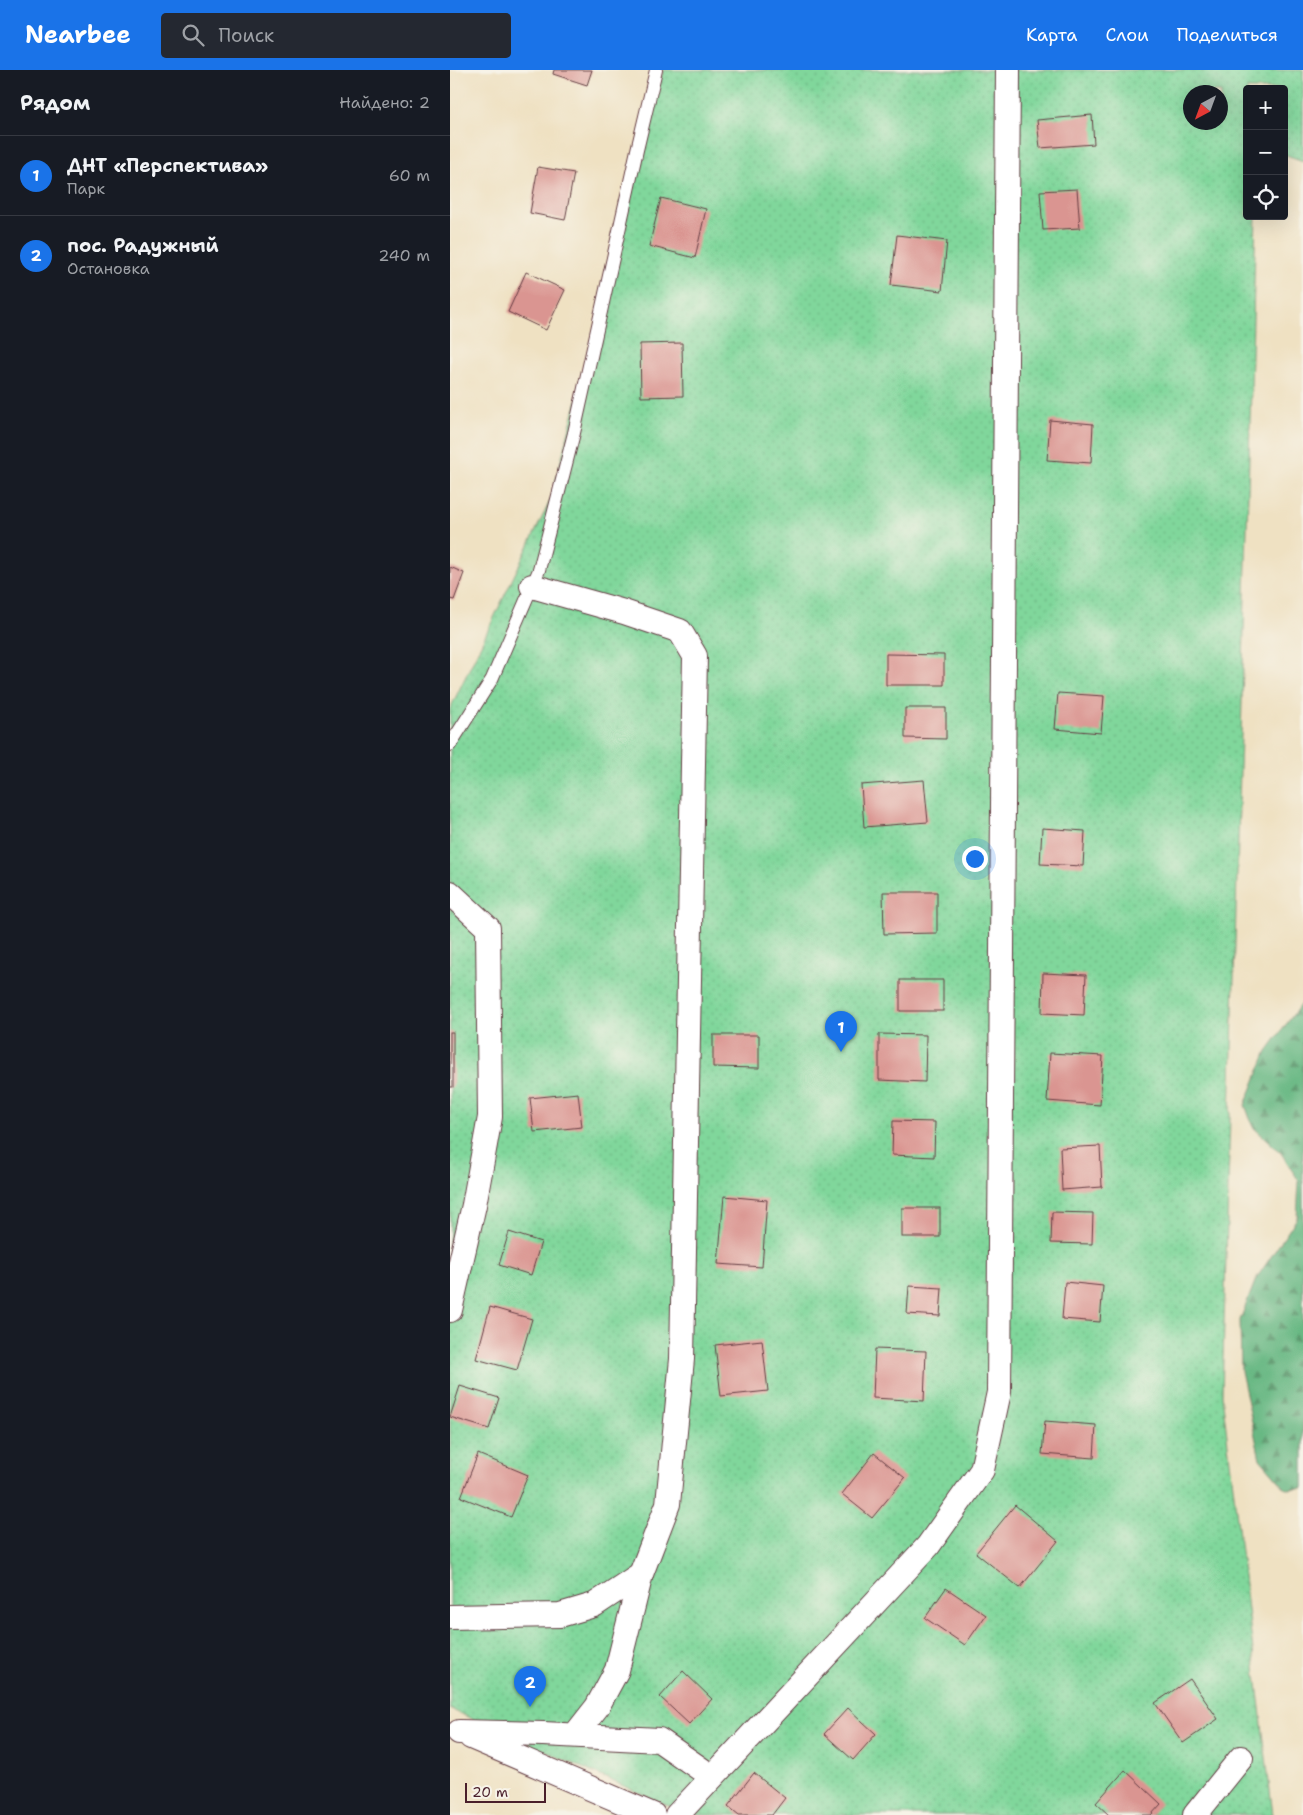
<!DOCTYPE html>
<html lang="ru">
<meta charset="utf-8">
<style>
body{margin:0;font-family:"Shantell Sans",sans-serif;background:#242831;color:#f1f3f6}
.controls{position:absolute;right:15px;top:15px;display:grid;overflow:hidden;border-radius:5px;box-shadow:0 5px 20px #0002}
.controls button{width:45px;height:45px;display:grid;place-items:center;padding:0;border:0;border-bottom:1px solid #363941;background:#171b24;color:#f1f3f6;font:25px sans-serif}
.compass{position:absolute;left:733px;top:15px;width:45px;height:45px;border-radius:50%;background:#171b24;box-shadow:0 5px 20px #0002;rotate:221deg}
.scale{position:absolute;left:15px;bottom:12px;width:81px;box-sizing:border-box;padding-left:5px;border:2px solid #4a1f2b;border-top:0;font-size:14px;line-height:18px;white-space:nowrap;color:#4a1f2b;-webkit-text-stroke:4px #f7f3e8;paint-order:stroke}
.you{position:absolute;left:524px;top:788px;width:18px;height:18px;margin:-12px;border:4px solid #fff;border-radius:50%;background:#1a73e8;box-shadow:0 0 0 8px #1a73e833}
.badge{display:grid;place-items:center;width:32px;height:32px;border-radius:50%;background:#1a73e8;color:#fff;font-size:16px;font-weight:700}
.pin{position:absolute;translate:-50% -41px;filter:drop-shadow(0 1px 2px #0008)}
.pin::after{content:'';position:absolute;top:26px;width:18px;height:15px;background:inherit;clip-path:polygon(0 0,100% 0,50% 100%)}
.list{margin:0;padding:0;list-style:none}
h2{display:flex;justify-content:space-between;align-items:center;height:65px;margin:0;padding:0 20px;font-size:21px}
h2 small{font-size:16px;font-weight:400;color:#9ea1a6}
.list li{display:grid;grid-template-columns:32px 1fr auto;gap:15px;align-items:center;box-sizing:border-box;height:80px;padding:0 20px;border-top:1px solid #363941}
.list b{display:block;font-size:19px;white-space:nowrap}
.list p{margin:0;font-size:16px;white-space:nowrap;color:#9ea1a6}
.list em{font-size:16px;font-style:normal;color:#9ea1a6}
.icon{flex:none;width:28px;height:28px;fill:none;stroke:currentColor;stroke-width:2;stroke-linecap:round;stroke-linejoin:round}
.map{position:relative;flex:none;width:853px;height:1745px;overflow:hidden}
header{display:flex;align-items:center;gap:30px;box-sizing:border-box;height:70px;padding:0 25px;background:#1a73e8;color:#fff}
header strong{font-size:24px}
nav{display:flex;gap:28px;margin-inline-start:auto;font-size:18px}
.search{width:350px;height:45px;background:#242831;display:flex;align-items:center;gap:12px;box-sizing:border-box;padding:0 18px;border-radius:5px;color:#9ea1a6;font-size:19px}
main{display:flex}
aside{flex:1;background:#171b24}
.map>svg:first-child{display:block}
.forest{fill:url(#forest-firs);stroke:#596c57}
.garden{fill:url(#garden-dots);stroke:#657b63;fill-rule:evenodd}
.building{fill:#da9591}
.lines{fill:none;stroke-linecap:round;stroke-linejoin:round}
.lane-casing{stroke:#633c42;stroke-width:14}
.street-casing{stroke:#633c42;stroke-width:26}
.lane{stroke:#fff;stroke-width:12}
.street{stroke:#fff;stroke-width:24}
</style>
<header>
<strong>Nearbee</strong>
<div class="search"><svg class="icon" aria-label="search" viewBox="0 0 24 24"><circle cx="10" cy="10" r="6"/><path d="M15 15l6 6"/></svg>Поиск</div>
<nav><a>Карта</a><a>Слои</a><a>Поделиться</a></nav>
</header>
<main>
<aside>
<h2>Рядом<small>Найдено: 2</small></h2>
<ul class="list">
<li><span class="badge">1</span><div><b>ДНТ «Перспектива»</b><p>Парк</p></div><em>60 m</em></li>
<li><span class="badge">2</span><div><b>пос. Радужный</b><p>Остановка</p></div><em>240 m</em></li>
</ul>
</aside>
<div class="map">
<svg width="853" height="1745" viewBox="0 0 853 1745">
<defs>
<pattern id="forest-firs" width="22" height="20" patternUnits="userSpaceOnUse" patternTransform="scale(1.25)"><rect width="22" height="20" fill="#68b883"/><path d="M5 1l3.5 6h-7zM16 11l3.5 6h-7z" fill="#58956b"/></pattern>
<pattern id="garden-dots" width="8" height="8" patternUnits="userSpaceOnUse" patternTransform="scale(1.25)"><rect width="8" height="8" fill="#80d79b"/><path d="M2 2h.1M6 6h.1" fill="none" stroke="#70b886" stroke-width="1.8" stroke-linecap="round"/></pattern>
</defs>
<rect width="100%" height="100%" fill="#f7f3e8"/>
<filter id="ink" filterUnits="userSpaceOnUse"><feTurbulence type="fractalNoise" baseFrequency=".02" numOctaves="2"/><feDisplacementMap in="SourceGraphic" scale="10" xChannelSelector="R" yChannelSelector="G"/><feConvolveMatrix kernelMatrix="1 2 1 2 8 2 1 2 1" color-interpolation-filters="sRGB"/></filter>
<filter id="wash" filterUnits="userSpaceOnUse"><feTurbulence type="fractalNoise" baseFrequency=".0096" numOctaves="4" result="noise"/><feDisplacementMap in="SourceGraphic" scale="20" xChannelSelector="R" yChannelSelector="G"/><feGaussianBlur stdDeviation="1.12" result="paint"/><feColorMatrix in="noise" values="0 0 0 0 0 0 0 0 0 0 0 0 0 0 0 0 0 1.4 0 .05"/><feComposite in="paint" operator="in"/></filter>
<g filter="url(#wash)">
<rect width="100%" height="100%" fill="#efe1c2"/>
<!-- forest -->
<polygon class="forest" points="853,931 853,1418 836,1419 810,1389 791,1301 790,1250 806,1209 847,1148 849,1111 831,1083 803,1057 795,1035 817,981"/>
<!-- garden -->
<path class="garden" d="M213,0H853V91L834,84V19H797V146H806L772,1325L823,1745H239L0,1639V639L101,429ZM741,22H771V52H741Z"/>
<g id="blocks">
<!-- building -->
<g class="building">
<polygon points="104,0 142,0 137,15 103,4"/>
<polygon points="642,45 644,74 590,78 587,50"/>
<polygon points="88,97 124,103 115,150 80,143"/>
<polygon points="627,119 630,158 593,160 590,121"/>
<polygon points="211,128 256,139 245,188 199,176"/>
<polygon points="447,165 497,171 492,221 441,215"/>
<polygon points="76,202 115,220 96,260 58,242"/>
<polygon points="232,273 233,326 191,327 190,274"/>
<polygon points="600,350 643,354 641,393 597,390"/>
<polygon points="0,497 14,503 4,530 0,529"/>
<polygon points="436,584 494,585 494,615 436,615"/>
<polygon points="608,623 654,626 651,663 605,659"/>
<polygon points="455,638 496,638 496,669 455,668"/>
<polygon points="474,710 478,752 414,757 411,715"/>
<polygon points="592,758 635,761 633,796 590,794"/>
<polygon points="433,822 487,822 487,863 434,864"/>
<polygon points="593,903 636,905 634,945 592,943"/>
<rect x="450" y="910" width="43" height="31"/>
<rect x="0" y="962" width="3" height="55"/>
<polygon points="429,964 476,965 475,1012 429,1010"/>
<polygon points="263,965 309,965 309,998 263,997"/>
<polygon points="600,983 653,986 650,1035 597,1031"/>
<polygon points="128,1023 132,1057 84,1062 80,1028"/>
<polygon points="443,1051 485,1052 484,1087 442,1085"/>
<polygon points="650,1076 652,1117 612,1120 610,1078"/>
<polygon points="274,1126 317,1130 312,1197 268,1194"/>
<rect x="452" y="1138" width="38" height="29"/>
<polygon points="602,1142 643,1143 642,1174 601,1173"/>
<polygon points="59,1162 91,1172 81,1205 49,1195"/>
<polygon points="615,1212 653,1216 650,1252 612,1249"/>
<polygon points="459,1216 492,1218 490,1246 457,1244"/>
<polygon points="40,1237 82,1249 67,1300 26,1289"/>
<polygon points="312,1270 318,1321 271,1326 265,1275"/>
<polygon points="425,1279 476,1281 474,1331 423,1328"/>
<polygon points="10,1316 49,1328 39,1359 0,1347"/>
<polygon points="595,1351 646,1355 644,1388 592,1384"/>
<polygon points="424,1383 455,1408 422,1448 392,1424"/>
<polygon points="28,1384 78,1405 61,1447 11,1427"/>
<polygon points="565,1435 608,1471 570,1518 526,1483"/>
<polygon points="496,1518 536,1545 515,1575 475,1548"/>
<polygon points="233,1601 262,1629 239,1654 210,1627"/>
<polygon points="740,1609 768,1649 733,1673 705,1633"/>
<polygon points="398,1638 426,1664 403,1690 374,1664"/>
<polygon points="675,1700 711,1734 701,1745 659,1745 646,1733"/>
<polygon points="304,1703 335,1728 322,1745 289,1745 278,1736"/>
</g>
</g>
</g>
<g filter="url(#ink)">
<use href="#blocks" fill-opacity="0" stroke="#633c42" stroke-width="1"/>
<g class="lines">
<!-- lane casing -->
<g class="lane-casing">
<polyline id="lane" points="0,675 42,609 89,500 124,363 187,80 206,0"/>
</g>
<!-- street casing -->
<g class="street-casing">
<g id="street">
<polyline points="82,516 174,542 230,561 245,586 232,1289 218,1434 191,1504 167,1600 147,1637 125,1665"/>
<polyline points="0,823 38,858 40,1047 24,1135 0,1240"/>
<polyline points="0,1547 110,1545 144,1535 191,1504"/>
<polyline points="9,1662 93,1664 209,1670 262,1707"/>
<polyline points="21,1667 203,1745"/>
<polyline points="227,1745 478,1476 532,1400 549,1322 558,0"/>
<polyline points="745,1745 791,1688"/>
</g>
</g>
<!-- lane -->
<use href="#lane" class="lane"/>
<!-- street -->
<use href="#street" class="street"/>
</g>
</g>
</svg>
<div class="controls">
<button>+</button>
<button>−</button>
<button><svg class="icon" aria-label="locate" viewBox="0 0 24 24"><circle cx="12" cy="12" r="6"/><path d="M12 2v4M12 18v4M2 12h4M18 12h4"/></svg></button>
</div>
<svg class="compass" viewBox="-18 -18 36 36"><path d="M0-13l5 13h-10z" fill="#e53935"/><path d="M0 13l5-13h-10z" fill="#9ea1a6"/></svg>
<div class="scale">20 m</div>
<div class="you"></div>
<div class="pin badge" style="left:391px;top:982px">1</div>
<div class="pin badge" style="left:80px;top:1637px">2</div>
</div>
</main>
